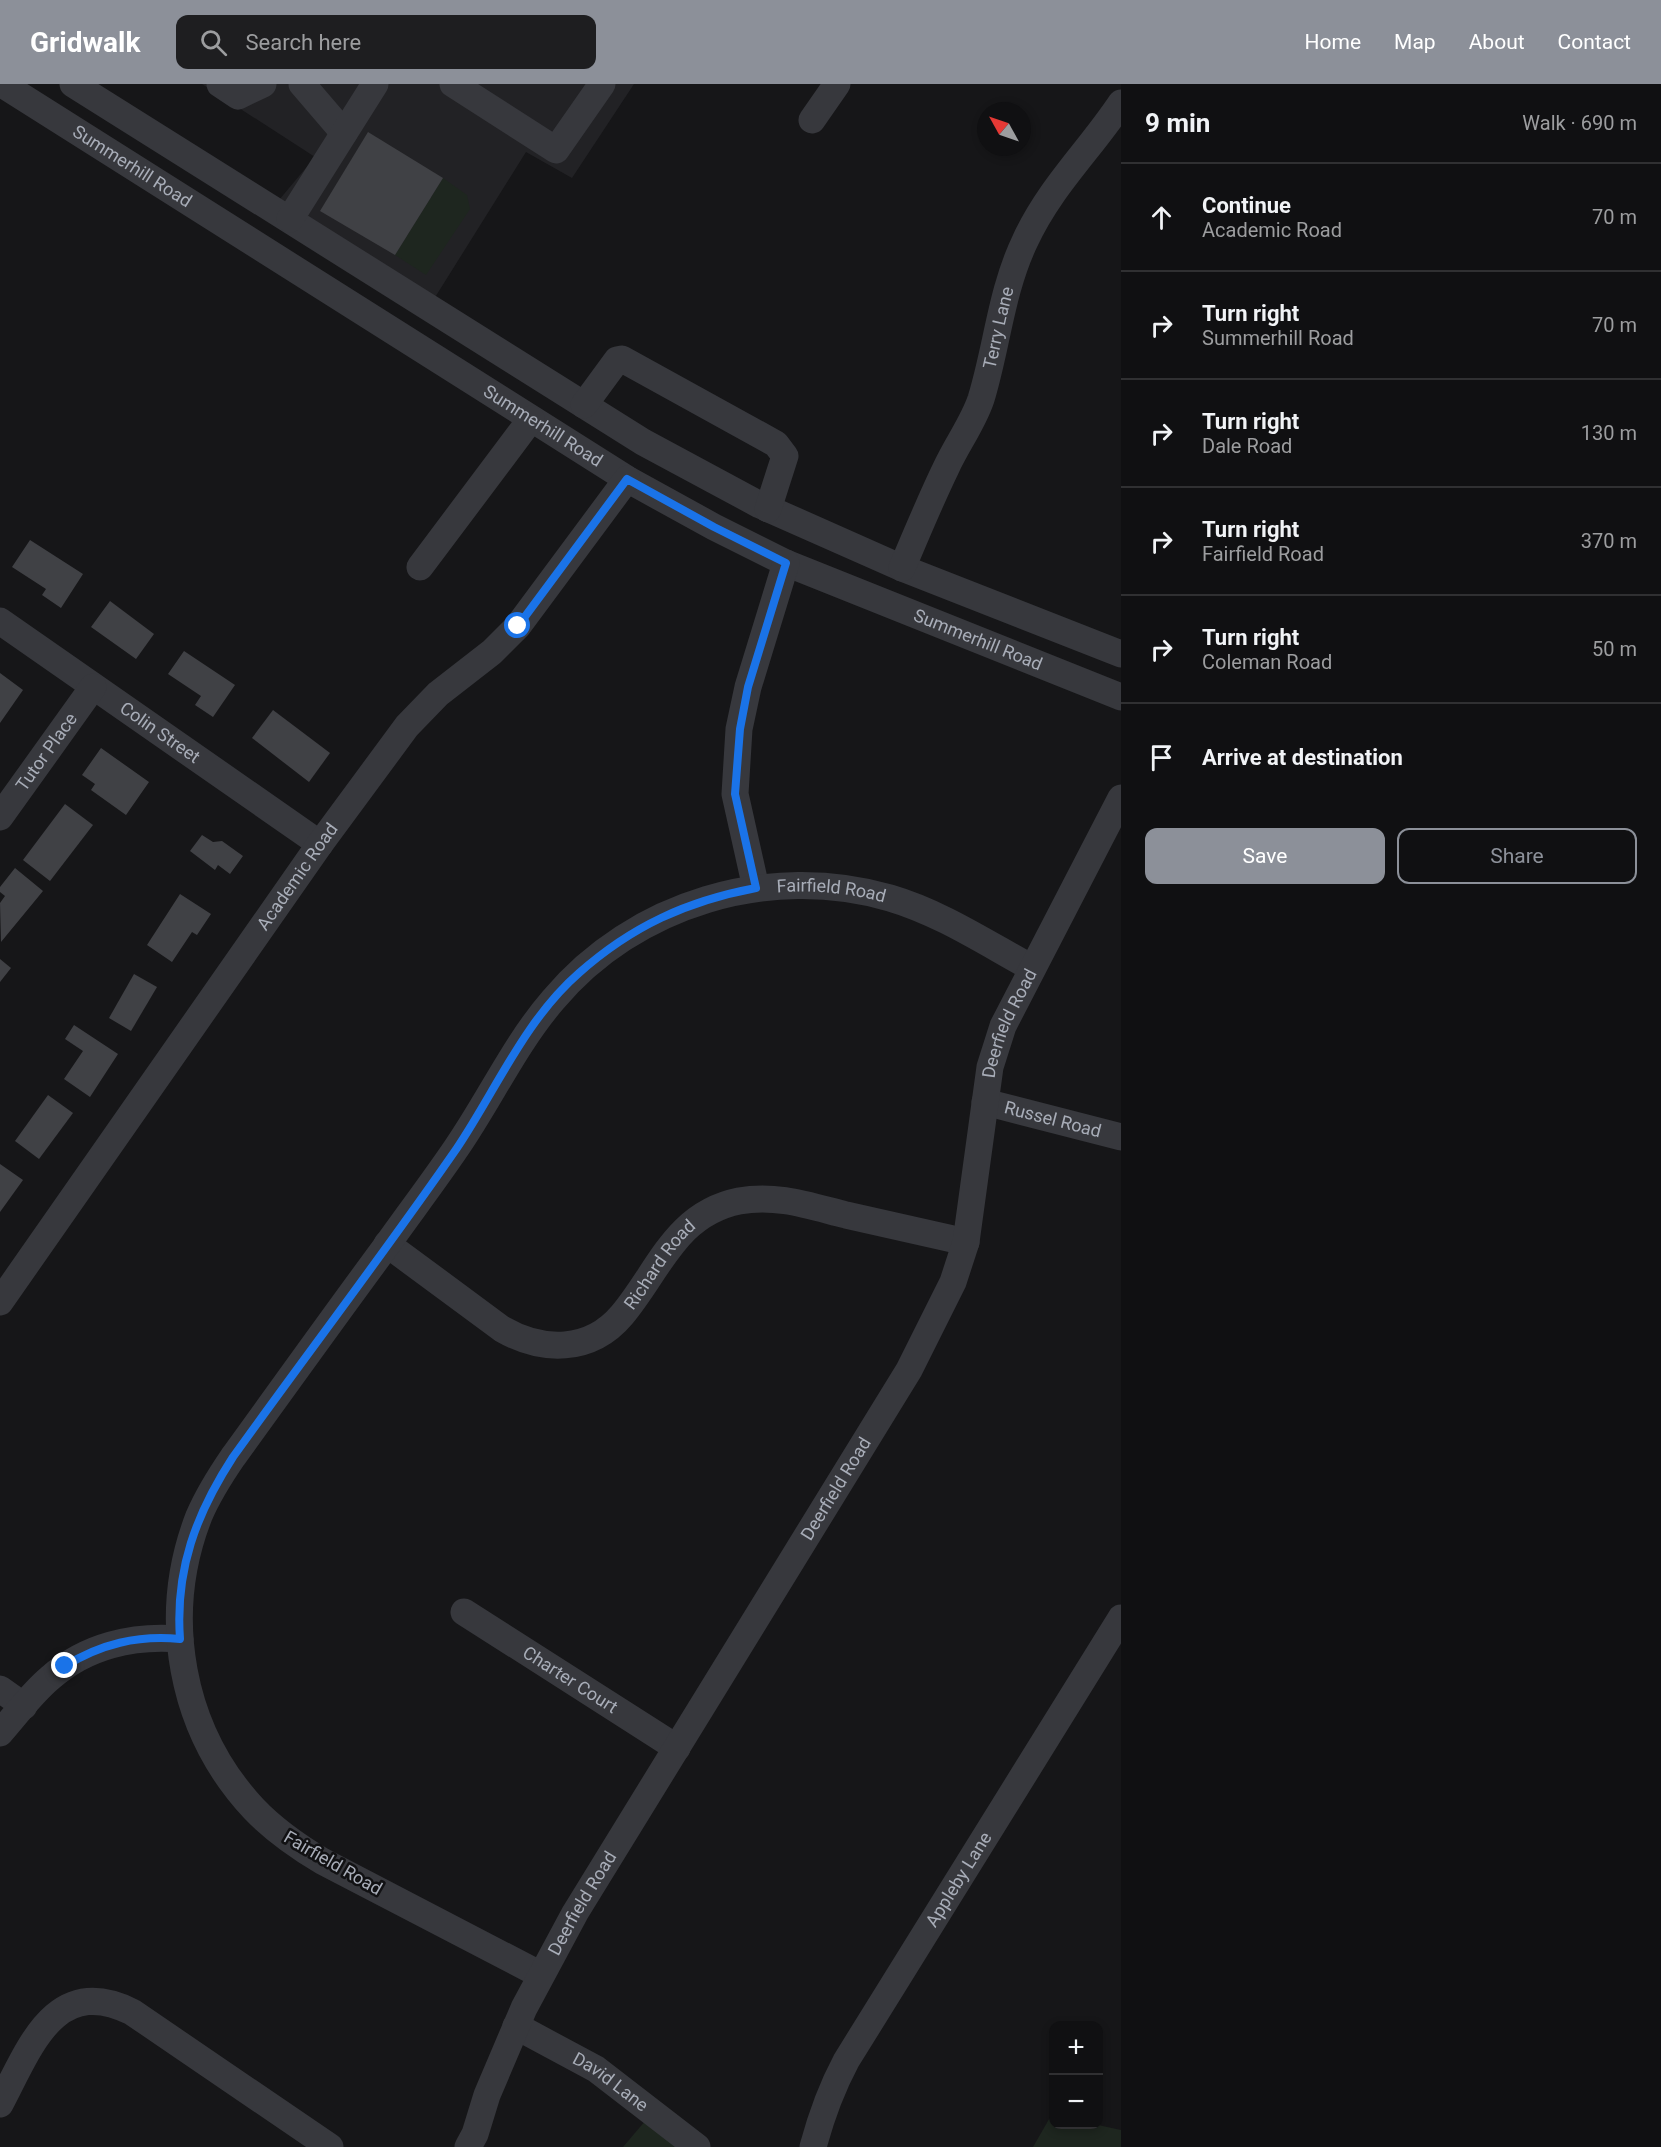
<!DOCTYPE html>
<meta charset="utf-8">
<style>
body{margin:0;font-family:Roboto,sans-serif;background:#1e1e20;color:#f1f3f6}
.controls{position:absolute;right:18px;bottom:18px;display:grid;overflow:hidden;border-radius:12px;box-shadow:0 3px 9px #0003}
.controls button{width:54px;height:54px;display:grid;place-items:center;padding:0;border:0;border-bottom:2px solid #303032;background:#101012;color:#f1f3f6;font:30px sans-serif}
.compass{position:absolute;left:977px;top:18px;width:54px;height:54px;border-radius:50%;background:#101012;box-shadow:0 3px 9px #0003;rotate:310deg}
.stop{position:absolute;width:18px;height:18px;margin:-14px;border:4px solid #1a73e8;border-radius:50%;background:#fff}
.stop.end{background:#1a73e8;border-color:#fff;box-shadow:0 2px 6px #0008}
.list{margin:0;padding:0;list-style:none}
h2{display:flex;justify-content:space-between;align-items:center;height:78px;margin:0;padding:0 24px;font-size:26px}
h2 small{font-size:20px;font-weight:400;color:#9c9d9f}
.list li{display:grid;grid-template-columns:39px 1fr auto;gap:18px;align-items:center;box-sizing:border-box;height:108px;padding:0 24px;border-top:2px solid #303032}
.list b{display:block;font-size:22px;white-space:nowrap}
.list p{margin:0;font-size:20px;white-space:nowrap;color:#9c9d9f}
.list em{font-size:20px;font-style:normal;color:#9c9d9f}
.actions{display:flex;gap:12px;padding:18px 24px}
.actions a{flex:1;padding:14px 0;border:2px solid #8c9099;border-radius:12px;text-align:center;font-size:21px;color:#8c9099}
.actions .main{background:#8c9099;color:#fff}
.icon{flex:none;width:33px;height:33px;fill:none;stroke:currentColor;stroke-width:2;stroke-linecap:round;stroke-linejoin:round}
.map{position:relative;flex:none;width:1121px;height:2063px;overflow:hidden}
header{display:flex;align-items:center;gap:36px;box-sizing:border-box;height:84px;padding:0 30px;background:#8c9099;color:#fff}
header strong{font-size:28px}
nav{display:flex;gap:33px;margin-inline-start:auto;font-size:21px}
.search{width:420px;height:54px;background:#1e1e20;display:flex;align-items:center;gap:15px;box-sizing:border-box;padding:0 21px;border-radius:12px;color:#9c9d9f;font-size:22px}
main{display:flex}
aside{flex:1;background:#101012}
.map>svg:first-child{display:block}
.built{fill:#222225}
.green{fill:#1e261f}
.building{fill:#404145}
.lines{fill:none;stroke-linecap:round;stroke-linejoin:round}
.minor{stroke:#37383d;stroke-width:27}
.route{stroke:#1a73e8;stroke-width:8}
.labels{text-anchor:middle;stroke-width:5;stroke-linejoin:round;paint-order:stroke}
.street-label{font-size:18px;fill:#a8adb8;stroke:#111113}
</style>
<header>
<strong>Gridwalk</strong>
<div class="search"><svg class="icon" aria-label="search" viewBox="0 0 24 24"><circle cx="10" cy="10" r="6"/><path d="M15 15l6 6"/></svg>Search here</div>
<nav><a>Home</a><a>Map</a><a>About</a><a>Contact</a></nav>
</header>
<main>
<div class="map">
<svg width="1121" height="2063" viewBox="0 0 1121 2063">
<rect width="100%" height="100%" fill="#161618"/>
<!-- built -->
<polygon class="built" points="202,0 634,0 572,94 526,68 434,215 279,116 315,73"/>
<!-- green -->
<g class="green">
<polygon points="443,94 467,111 470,125 426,191 395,171"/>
<polygon points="652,2029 699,2063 623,2063"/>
<polygon points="1052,2030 1053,2031 1054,2040 1098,2041 1121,2046 1121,2063 1033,2063"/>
</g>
<!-- building -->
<g class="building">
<polygon points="368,48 443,94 395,171 320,127"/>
<polygon points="30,456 83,490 61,524 42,511 46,505 12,483"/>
<polygon points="110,517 154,550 136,575 91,543"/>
<polygon points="184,567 235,601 213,633 195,621 201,612 168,590"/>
<polygon points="0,589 23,606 0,639"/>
<polygon points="273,626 330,669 309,698 252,654"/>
<polygon points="101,664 149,698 126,731 91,706 95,700 82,691"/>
<polygon points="65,720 93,741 50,797 23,776"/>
<polygon points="202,751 213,758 222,757 243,772 230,790 218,781 215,786 190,767"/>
<polygon points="15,784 43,807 1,858 0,819 5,812 0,808 0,803"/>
<polygon points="180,810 211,830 197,851 192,848 172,878 147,861"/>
<polygon points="0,875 11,884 0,898"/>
<polygon points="134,890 157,903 131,947 109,934"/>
<polygon points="74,941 118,970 90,1013 64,995 83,967 65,955"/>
<polygon points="48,1011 73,1029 39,1075 15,1057"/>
<polygon points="0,1080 23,1096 0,1128"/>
</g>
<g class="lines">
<!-- minor -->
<g class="minor">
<path id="s1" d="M2,0L627,395L714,443L786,479L1121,613"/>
<polyline points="73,0 643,358 760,421 902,484 1121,570"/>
<polyline points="220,0 238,12 263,0"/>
<polyline points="302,0 344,49"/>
<polyline points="453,0 556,66 602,0"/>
<polyline points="812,36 837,0"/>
<polyline points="290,135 375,0"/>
<polyline points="584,321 617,276 622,275 776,360 785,372 768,425"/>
<polyline points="420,483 531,335"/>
<path id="s2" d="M902,484C916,451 930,417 946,384C957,360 973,339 981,315C997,263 1001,207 1025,157C1050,103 1089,67 1121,19"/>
<path id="s3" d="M0,537L320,760"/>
<path id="s4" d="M0,733L93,603"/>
<polyline points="756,804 735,710 739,645 748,603 786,479"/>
<path id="s5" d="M985,1018L1121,1053"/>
<path id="s6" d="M387,1160L502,1245C542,1268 590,1269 622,1231C659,1187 675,1130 739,1117C777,1110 810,1122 846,1131C886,1140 926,1149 966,1158"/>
<path id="s7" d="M0,1218L320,760L407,642L438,610L492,568L518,542L627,395"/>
<path id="s8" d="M464,1528L677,1664"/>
<polyline points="0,1605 24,1622"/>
<path d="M0,1649C16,1631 31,1610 50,1594C86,1562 133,1551 180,1555"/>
<path id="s9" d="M541,1891L322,1777C297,1762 274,1746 254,1725C180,1646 160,1532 199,1432C208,1411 220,1392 233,1373C283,1304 333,1234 384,1165C408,1131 434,1097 457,1063C490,1015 515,960 553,916C634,819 770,779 890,814C941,829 986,859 1032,884"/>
<path id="s10" d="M516,1942L596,1985L697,2063"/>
<path d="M0,2020C29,1966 54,1889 132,1928L330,2063"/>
<path id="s11" d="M468,2063L475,2050L487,2011L524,1924L575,1829L909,1286L953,1198L966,1158L990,983L1003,942L1121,714"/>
<path id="s12" d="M813,2063C821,2033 831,2005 846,1977L1121,1534"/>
</g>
</g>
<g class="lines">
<!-- route -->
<path class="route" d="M65,1582C101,1560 137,1551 180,1555C175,1486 196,1430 233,1373C307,1270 385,1168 457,1064C496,1006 525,936 579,889C632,842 687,817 756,804L735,710L740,645L748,603L786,479L714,443L627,395L518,542"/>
</g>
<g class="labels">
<!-- street labels -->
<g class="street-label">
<text dy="6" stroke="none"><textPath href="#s1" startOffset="154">Summerhill Road</textPath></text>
<text dy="6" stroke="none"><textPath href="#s2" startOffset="260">Terry Lane</textPath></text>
<text dy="6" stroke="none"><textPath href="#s1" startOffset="640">Summerhill Road</textPath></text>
<text dy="6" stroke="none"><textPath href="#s1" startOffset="1126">Summerhill Road</textPath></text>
<text dy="6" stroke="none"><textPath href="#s3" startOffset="195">Colin Street</textPath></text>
<text dy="6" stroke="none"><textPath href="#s4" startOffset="80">Tutor Place</textPath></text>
<text dy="6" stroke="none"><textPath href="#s7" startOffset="519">Academic Road</textPath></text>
<text dy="6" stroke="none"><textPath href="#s9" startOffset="1586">Fairfield Road</textPath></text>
<text dy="6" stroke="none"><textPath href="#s11" startOffset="1260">Deerfield Road</textPath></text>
<text dy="6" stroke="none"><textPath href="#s5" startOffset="70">Russel Road</textPath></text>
<text dy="6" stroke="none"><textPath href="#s6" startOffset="338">Richard Road</textPath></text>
<text dy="6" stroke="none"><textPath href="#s11" startOffset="756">Deerfield Road</textPath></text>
<text dy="6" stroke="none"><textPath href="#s8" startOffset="126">Charter Court</textPath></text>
<text transform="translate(333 1779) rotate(30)" y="6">Fairfield Road</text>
<text dy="6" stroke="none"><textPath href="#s12" startOffset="306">Appleby Lane</textPath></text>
<text dy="6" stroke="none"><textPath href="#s11" startOffset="270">Deerfield Road</textPath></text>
<text dy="6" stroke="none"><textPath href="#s10" startOffset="110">David Lane</textPath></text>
</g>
</g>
</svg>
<div class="controls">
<button>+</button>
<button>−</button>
</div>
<svg class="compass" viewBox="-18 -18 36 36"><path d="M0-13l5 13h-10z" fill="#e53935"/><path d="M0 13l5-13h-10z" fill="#9c9d9f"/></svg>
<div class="stop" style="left:518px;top:542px"></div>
<div class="stop end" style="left:65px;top:1582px"></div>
</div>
<aside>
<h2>9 min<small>Walk · 690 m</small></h2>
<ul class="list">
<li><svg class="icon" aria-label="ahead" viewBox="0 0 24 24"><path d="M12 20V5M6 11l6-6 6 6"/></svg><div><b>Continue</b><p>Academic Road</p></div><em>70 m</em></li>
<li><svg class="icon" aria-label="right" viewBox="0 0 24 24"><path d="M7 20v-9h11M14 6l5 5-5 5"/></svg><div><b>Turn right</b><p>Summerhill Road</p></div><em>70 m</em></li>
<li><svg class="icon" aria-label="right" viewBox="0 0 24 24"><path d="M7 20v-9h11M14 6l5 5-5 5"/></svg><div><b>Turn right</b><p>Dale Road</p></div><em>130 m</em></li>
<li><svg class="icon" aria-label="right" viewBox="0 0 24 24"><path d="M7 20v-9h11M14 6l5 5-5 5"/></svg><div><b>Turn right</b><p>Fairfield Road</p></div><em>370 m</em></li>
<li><svg class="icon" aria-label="right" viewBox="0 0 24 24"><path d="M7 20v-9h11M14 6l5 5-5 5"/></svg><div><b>Turn right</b><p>Coleman Road</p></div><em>50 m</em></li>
<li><svg class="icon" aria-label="arrive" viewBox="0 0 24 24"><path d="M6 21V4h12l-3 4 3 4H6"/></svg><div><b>Arrive at destination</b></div></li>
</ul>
<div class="actions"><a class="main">Save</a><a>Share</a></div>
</aside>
</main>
